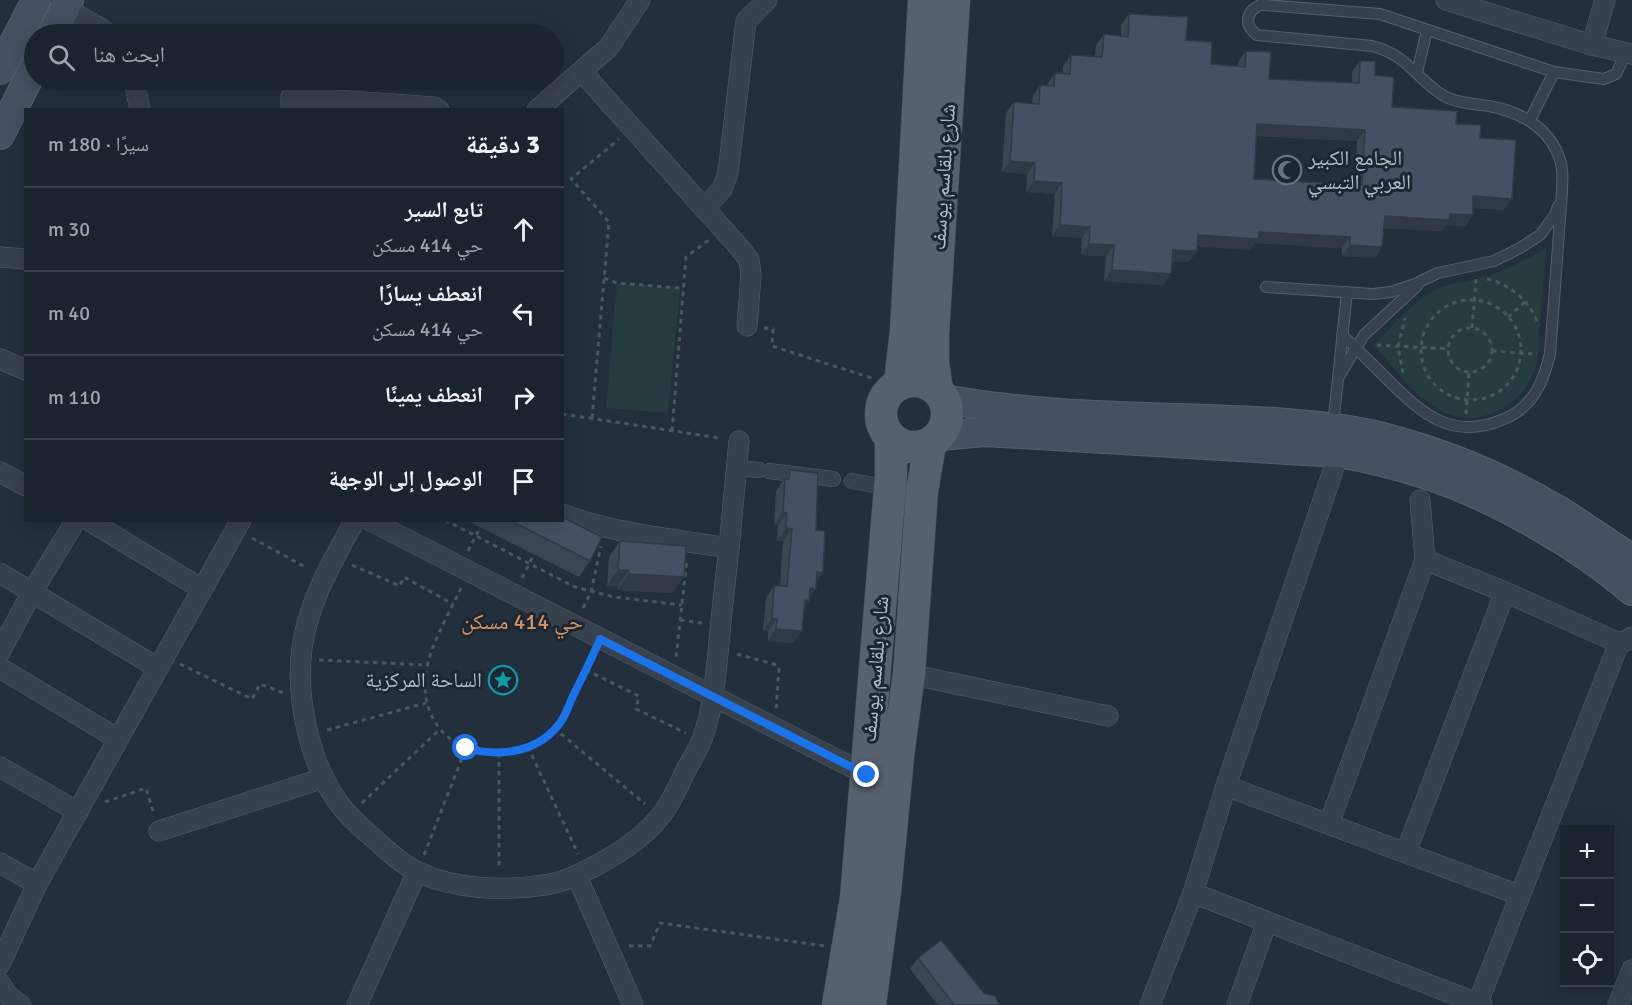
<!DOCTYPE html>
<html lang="ar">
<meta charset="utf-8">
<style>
body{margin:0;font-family:Signika,"Noto Naskh Arabic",sans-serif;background:#282f3a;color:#f1f3f6;direction:rtl}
.controls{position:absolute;right:18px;bottom:18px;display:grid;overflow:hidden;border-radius:0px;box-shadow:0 3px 15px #0003}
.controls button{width:54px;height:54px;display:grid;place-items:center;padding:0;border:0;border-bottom:2px solid #39404a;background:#1b232e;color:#f1f3f6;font:30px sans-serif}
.stop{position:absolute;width:18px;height:18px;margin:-14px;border:4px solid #1a73e8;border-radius:50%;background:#fff}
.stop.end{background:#1a73e8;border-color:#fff;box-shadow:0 2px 6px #0008}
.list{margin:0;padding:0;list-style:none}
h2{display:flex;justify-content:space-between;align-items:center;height:78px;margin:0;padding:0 24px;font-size:26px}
h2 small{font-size:20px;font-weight:400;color:#a0a4aa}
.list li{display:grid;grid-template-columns:39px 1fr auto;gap:18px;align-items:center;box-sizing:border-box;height:84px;padding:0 24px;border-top:2px solid #39404a}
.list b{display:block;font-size:22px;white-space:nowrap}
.list p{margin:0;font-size:20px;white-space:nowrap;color:#a0a4aa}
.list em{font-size:20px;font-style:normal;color:#a0a4aa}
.icon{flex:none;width:33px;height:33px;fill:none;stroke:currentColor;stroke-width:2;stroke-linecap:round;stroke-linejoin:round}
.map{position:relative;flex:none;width:1632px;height:1005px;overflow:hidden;direction:ltr}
.search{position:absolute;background:#1b232e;box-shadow:0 3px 15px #0003;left:24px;top:24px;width:540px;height:66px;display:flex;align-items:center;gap:15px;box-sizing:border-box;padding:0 21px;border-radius:33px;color:#a0a4aa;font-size:22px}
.panel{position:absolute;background:#1b232e;box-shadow:0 3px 15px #0003;left:24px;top:108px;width:540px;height:414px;border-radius:0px;direction:rtl}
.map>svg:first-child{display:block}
.green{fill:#263c3f}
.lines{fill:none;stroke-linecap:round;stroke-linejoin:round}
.service-casing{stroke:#565f6c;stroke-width:12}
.pedestrian-casing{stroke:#565f6c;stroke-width:16}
.minor-casing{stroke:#565f6c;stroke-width:21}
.secondary-casing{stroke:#565f6c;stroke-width:30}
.primary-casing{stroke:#414a57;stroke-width:33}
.path{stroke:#44595c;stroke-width:3;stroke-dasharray:4.5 4.5;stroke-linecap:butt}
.service{stroke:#38414e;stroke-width:10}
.pedestrian{stroke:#38414e;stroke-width:15}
.minor{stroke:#38414e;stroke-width:20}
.secondary{stroke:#465061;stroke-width:28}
.primary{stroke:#56606e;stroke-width:32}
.wall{fill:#3b4654;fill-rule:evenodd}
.shaded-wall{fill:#303945}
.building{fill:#455162;stroke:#303945;stroke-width:1.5;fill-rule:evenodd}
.route{stroke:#1a73e8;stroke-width:8}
.labels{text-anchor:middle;stroke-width:6;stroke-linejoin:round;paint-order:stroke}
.poi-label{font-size:21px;fill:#b4bcc9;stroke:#1d2633;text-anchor:start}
.street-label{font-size:21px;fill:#b4bcc9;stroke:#1d2633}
.neighbourhood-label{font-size:22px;fill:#d59563;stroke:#1d2633}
</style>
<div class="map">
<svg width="1632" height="1005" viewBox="0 0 1632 1005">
<rect width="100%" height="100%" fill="#242f3e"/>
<!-- green -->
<g class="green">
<path d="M1546,248C1544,277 1541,306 1539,335C1538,345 1539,357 1536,366C1530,386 1517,401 1499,410C1444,439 1405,381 1374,345C1392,326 1411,304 1433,291C1447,282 1463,283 1478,279C1503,272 1524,261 1546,248Z"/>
<polygon points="617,283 680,288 668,413 606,408"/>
</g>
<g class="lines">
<!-- service casing -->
<g class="service-casing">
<g id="service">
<polyline points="1417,73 1427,30"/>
<polyline points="1530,120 1554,72"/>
<polyline points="1266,287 1373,294 1391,292 1415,284 1438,273 1494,261 1520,248 1540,235 1555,215 1558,206"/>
<path d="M1342,335C1358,350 1373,365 1388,380C1423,415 1453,441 1504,419C1533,407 1543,383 1550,354L1562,191C1562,184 1563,175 1562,168C1555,131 1523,112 1489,106C1474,104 1457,103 1444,96C1416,79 1408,55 1372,46L1257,35C1248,28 1245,20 1252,10L1260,5H1265L1380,14L1554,72L1604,79L1616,74L1626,53"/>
<polyline points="1338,378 1364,335 1417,286"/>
<polyline points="1333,426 1347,292"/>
</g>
</g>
<!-- pedestrian casing -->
<g class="pedestrian-casing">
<g id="pedestrian">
<polyline points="737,468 759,470"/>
<polyline points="769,471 833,479"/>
<polyline points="852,481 890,488"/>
</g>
</g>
<!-- minor casing -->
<g class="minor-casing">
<g id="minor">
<polyline points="1446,0 1592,45 1632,54"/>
<polyline points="65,8 102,29 108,34"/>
<polyline points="1592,45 1605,0"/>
<polyline points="582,72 739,247 749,260 751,275 747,326"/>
<polyline points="134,80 140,110"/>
<polyline points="291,110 291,97 434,107 439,110"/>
<polyline points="537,110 609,47 640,0"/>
<polyline points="704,209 722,189 728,173 746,21 767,0"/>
<polyline points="0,257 26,259"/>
<polyline points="0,359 26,370"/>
<polyline points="0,472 26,486"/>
<polyline points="88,520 202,589"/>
<path d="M355,520C333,560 308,602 302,648C295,699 311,772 345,811C355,823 368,833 380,844C391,854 405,866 418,872C456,890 505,891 545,885C565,882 582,873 599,864C623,851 649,833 665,810C674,797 680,782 687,768C693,757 701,745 704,733C713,708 715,680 718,653C721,618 725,583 729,548C674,539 615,534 562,514"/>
<polyline points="369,520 867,775"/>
<polyline points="729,548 739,441"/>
<polyline points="1425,560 1505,592 1619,643 1628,640 1632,637"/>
<polyline points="0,573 158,668"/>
<polyline points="0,652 32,592 76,520"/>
<polyline points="0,668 118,739"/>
<polyline points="909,674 1108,716"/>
<polyline points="0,767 78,812"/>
<polyline points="1226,786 1519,895"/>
<polyline points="1329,824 1425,560 1420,500"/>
<polyline points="159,831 324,778"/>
<polyline points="1406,852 1505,592"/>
<polyline points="0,863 37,884"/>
<polyline points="577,876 633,1005"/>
<polyline points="1193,893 1482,1005"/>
<polyline points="0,964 37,884 241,520"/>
<polyline points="0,983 7,995 21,1005"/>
<polyline points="357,1005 417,872"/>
<polyline points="1150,1005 1193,893 1226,786 1339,453"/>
<polyline points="1237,1005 1267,922"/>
<polyline points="1477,1005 1619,643"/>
<polyline points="1618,1005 1632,970"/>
</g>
</g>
<!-- secondary casing -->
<g class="secondary-casing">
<g id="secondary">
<polyline points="52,34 69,0"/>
<polyline points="0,70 36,0"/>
<polyline points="0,135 34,68"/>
<path d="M944,399C1031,415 1119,416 1207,419C1259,421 1320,423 1370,434C1434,449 1499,475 1556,509C1582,524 1606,543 1632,558"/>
<path d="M940,436L985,432L1339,453C1368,458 1396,465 1424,474C1493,496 1577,544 1632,591"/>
</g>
</g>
<!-- primary casing -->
<g class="primary-casing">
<g id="primary">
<circle cx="914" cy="414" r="33"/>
<polyline points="900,383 906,330 924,0"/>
<polyline points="937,390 933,362 933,334 954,0"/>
<polyline points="838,1005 856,898 891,475 891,439"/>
<polyline points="870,1005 885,892 899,748 909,674 922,492 930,444"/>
</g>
</g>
<!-- path -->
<g class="path">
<polyline points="604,278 617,283 680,288 683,291"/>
<path d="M1487,279C1510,284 1528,300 1537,321"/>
<circle cx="1471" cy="350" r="50"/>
<polyline points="1508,317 1525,302"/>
<circle cx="1470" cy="350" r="22"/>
<polyline points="764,328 773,329 772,346 875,379"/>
<polyline points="1472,328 1476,279"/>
<polyline points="1377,345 1447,349"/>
<polyline points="1492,351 1536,354"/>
<polyline points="1403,373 1398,347 1405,318"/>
<polyline points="562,414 720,438"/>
<polyline points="1466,414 1469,373"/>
<polyline points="592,418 609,222 571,179 619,139"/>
<polyline points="672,431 686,257 709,240"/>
<polyline points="445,520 575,587 614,597 682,605"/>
<polyline points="252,538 307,568"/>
<polyline points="468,551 484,520"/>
<polyline points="352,565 400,586 404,577 453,604"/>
<polyline points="522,578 535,552"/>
<path d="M461,588C449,614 431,643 426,672C415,746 497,777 549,734C570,717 582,678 593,655"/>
<polyline points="583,608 591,592 601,546"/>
<polyline points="680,620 702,623"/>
<polyline points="737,654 777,665 779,669 776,709"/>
<polyline points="676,657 687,559"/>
<polyline points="319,660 428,665"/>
<polyline points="180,664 252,699 260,684 284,693"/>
<polyline points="586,670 639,696 636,709 686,733"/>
<polyline points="554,728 645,804"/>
<polyline points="327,730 426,703"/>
<polyline points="528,747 578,854"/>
<polyline points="499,753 499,869"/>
<polyline points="105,802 146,788 154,815"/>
<polyline points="362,803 439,730"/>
<polyline points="424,855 466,748"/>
<polyline points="629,946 650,946 660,923 825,946"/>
</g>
<!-- service -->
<use href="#service" class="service"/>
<!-- pedestrian -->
<use href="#pedestrian" class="pedestrian"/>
<!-- minor -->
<use href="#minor" class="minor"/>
<!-- secondary -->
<use href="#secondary" class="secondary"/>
<!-- primary -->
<use href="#primary" class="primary"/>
</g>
<!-- wall -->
<g class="wall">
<path d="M1129,14L1186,40L1211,64L1238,66V62L1246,51L1269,79L1352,82V72L1360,61L1375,75L1392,107L1456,124L1480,138L1504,210L1473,208V215L1465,226L1446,225L1442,231L1384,228L1382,247L1375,258L1342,256V248L1255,243L1250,250L1198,246L1197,251L1189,262L1172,261L1171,274L1163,285L1104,281L1106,256L1081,255L1082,238L1052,236L1055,194L1026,192L1027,174L1002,172L1006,113L1014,102L1032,104L1033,96L1040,85H1047L1055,73L1063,74V66L1071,55L1095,56L1096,45L1104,34L1121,36V25ZM1256,136L1357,141L1355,185L1254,179Z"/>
<polygon points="790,470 816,530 817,581 804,608 802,631 793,643 768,641 768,631 763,631 766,598 774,586 780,586 783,541 777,541 778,525 774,525 776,491"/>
<polygon points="466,520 562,520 590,561 579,577"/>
<polygon points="620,541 672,593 617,590 618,586 607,586 609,557"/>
<polygon points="918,958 984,993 999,1005 938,1005 910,969"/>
</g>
<!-- shaded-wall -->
<g class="shaded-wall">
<polygon points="1257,124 1365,130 1357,141 1249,135"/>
<polygon points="1010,161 1035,163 1027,174 1002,172"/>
<polygon points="1034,181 1062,183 1055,194 1026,192"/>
<polygon points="1473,196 1512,199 1504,210 1466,207"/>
<polygon points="1450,214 1473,215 1465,226 1446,225 1442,231 1377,227 1385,216"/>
<polygon points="1060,225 1090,227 1082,238 1052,236"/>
<polygon points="1259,232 1350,237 1342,248 1255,243 1250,250 1191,246 1198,235"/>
<polygon points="1089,244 1114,245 1106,256 1081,255"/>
<polygon points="1350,245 1382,247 1375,258 1342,256"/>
<polygon points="1173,250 1197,251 1189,262 1165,261"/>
<polygon points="1112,270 1171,274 1163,285 1104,281"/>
<polygon points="783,512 787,513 778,525 774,525"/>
<polygon points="786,528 792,529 783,541 777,541"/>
<polygon points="618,570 629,570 618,586 607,586"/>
<polygon points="817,572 823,573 814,585"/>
<polygon points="629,574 684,577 672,593 617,590"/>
<polygon points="810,588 816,589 800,613 796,613"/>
<polygon points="772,618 777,619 768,631 763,631"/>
<polygon points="776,629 802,631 793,643 768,641"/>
</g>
<!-- building -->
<g class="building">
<path d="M1129,14L1188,17L1186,40L1212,42L1211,64L1245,67L1246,51L1271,52L1269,79L1359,83L1360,61H1375V75L1394,77L1392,107L1457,111L1456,124L1481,125L1480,138L1516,140L1512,199L1473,196V215L1450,214L1449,220L1385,216L1382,247L1350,245V237L1259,232L1258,239L1198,235L1197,251L1173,250L1171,274L1112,270L1114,245L1089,244L1090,227L1060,225L1062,183L1034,181L1035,163L1010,161L1014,102L1039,104L1040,85L1054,86L1055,73L1070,74L1071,55L1102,57L1104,34L1128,37ZM1257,124L1365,130L1362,185L1254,179Z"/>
<polygon points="790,470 818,473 816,530 825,531 823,573 817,572 816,589 810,588 809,601 805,600 802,631 776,629 777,619 772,618 774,586 787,586 792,529 786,528 787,513 783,512 785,479 789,479"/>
<polygon points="562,517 602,537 590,561 509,520 562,520"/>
<polygon points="620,541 686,546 684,577 629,574 629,570 618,570"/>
<polygon points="941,940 984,993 995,996 999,1005 953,1005 952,1002 918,958"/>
</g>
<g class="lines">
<!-- route -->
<path class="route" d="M466,748C501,758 541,752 562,720C567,712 570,702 574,694C583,676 592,658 600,639L867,775"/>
</g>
<!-- icons -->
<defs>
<g id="mosque-ring" transform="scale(1.5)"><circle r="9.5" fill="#1d2633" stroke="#6b7280" stroke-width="1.5"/><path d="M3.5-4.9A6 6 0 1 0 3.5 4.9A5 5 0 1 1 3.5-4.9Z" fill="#6b7280"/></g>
<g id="sight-ring" transform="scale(1.5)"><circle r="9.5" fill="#1d2633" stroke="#0f9aa8" stroke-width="1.5"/><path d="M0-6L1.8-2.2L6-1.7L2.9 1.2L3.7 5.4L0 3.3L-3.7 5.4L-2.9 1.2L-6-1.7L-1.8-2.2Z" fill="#0f9aa8"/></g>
</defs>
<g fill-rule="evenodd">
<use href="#mosque-ring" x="1287" y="170"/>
<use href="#sight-ring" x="503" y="680"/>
</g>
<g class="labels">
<!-- poi labels -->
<g class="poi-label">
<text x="1308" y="165">الجامع الكبير<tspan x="1308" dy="24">العربي التبسي</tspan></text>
<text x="482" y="687" text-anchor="end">الساحة المركزية</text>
</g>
<!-- street labels -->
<g class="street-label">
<text transform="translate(943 177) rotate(-86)" y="7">شارع بلقاسم يوسف</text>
<text transform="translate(875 669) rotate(-85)" y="7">شارع بلقاسم يوسف</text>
</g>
<!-- neighbourhood labels -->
<g class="neighbourhood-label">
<text x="522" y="629">حي 414 مسكن</text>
</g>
</g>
</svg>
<div class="controls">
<button>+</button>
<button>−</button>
<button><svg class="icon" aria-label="locate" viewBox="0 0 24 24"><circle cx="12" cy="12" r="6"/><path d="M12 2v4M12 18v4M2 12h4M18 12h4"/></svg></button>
</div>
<div class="stop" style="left:466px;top:748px"></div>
<div class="stop end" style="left:867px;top:775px"></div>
<div class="search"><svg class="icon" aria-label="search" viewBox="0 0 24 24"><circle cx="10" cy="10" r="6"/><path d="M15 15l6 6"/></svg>ابحث هنا</div>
<section class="panel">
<h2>3 دقيقة<small>سيرًا · 180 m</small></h2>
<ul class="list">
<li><svg class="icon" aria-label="ahead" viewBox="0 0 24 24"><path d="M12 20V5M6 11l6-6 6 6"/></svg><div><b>تابع السير</b><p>حي 414 مسكن</p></div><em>30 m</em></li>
<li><svg class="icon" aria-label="left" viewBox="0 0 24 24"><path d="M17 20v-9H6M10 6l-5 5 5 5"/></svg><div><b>انعطف يسارًا</b><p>حي 414 مسكن</p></div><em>40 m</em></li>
<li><svg class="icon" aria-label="right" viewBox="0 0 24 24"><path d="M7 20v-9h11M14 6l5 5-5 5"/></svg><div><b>انعطف يمينًا</b></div><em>110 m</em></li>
<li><svg class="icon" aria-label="arrive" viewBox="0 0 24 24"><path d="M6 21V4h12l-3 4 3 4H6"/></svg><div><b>الوصول إلى الوجهة</b></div></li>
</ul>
</section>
</div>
